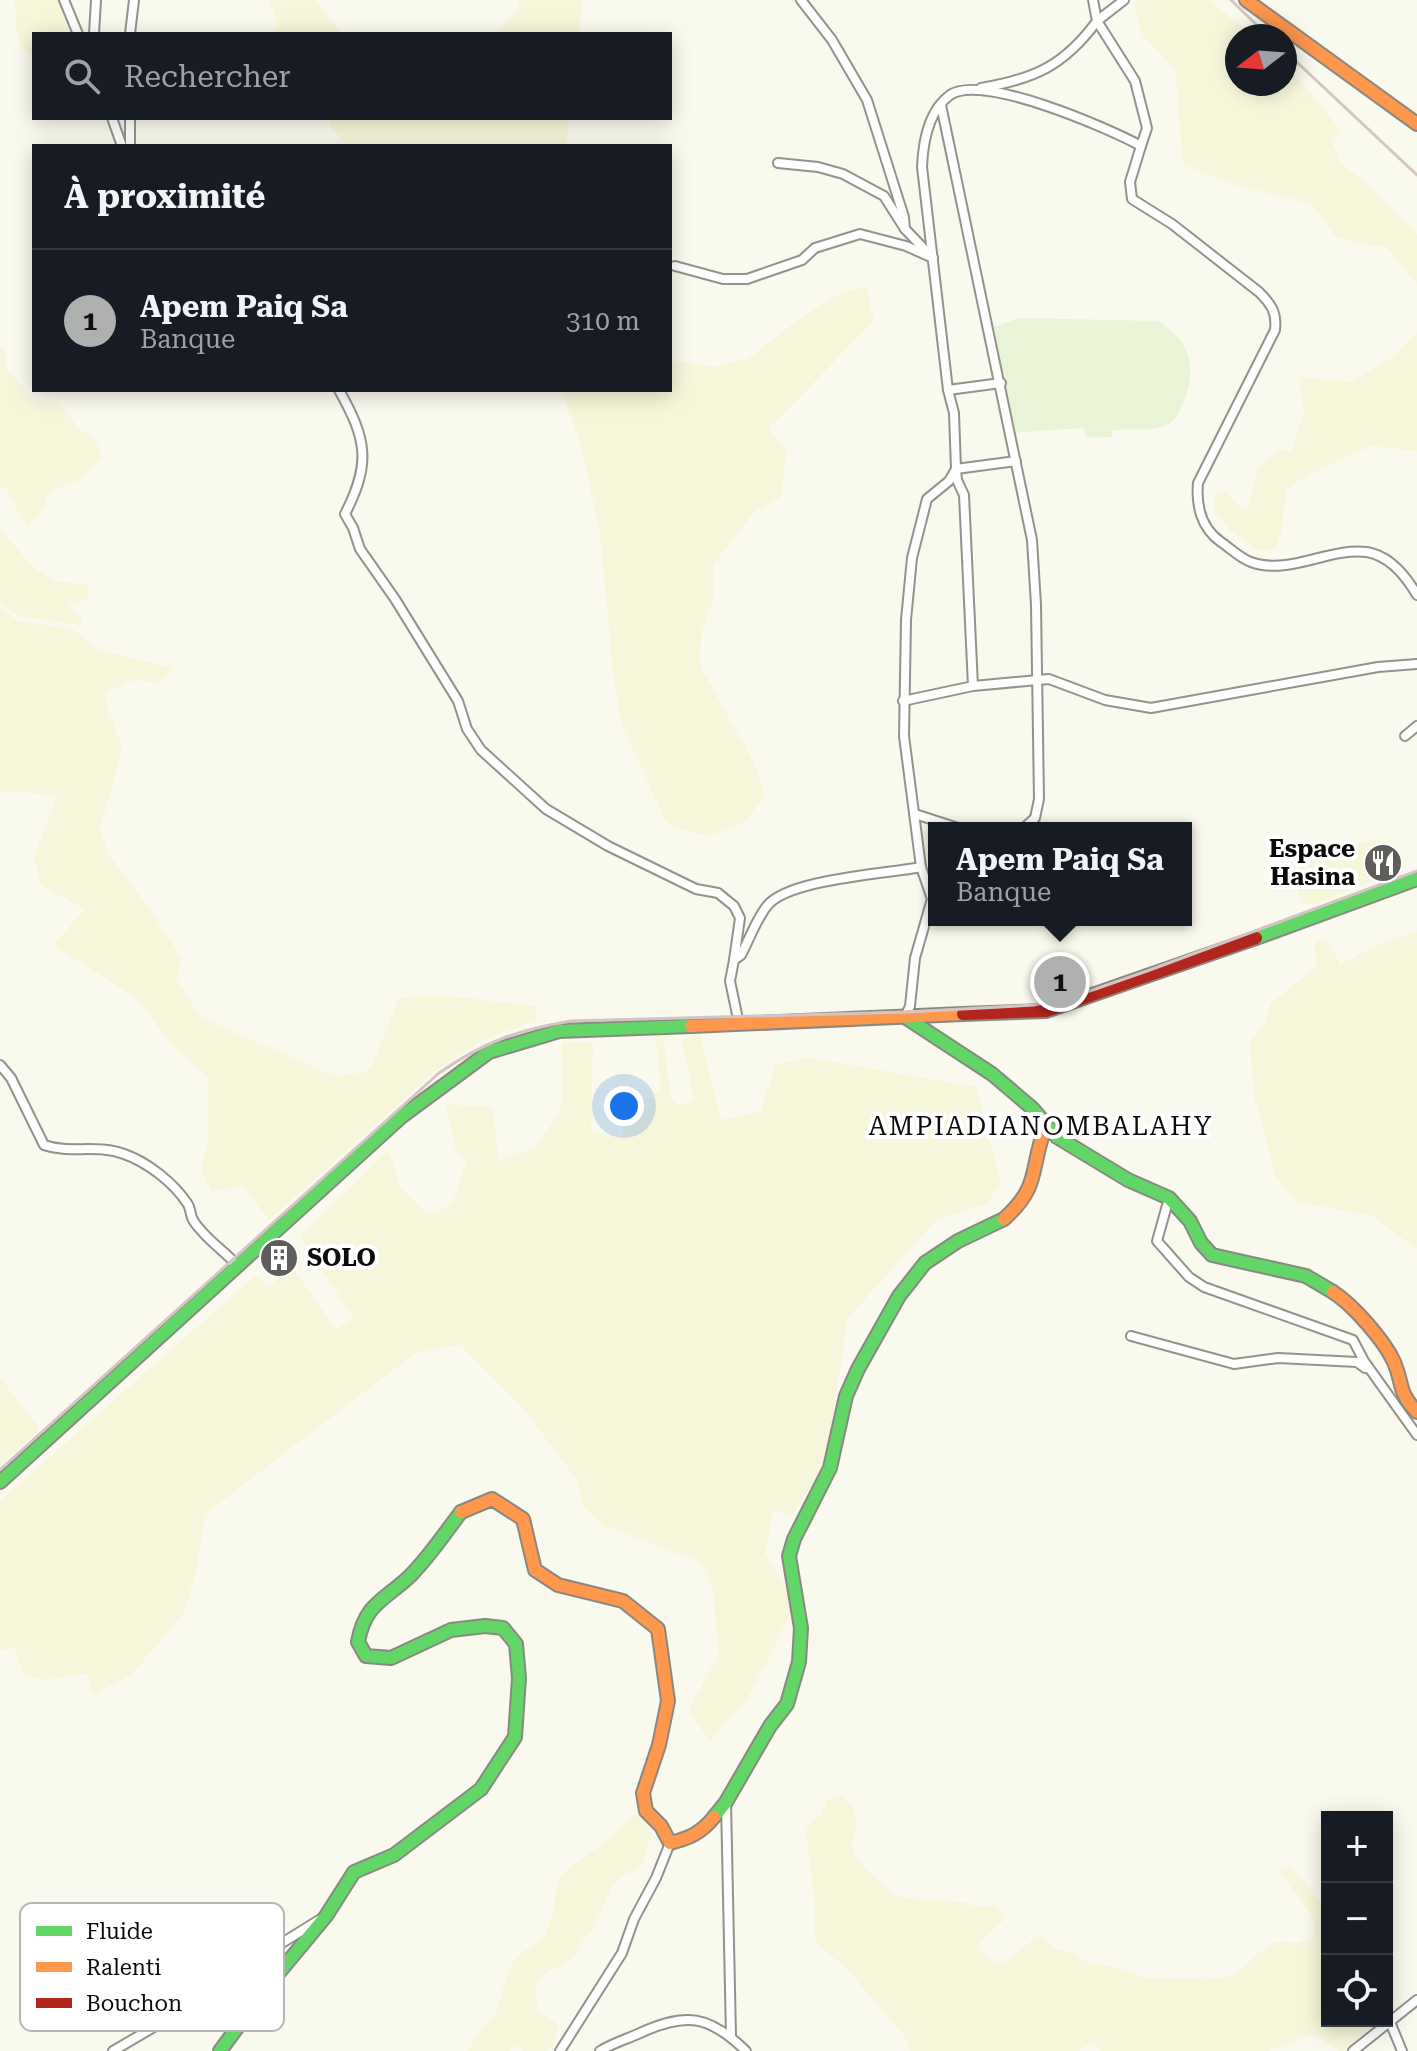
<!DOCTYPE html>
<html lang="fr">
<meta charset="utf-8">
<style>
body{margin:0;font-family:"Roboto Serif",serif;background:#20242c;color:#f1f3f6}
.controls{position:absolute;right:24px;bottom:24px;display:grid;overflow:hidden;border-radius:0px;box-shadow:0 4px 20px #0003}
.controls button{width:72px;height:72px;display:grid;place-items:center;padding:0;border:0;border-bottom:2px solid #363941;background:#171b24;color:#f1f3f6;font:40px sans-serif}
.compass{position:absolute;left:1225px;top:24px;width:72px;height:72px;border-radius:50%;background:#171b24;box-shadow:0 4px 20px #0003;rotate:253deg}
.you{position:absolute;left:624px;top:1106px;width:28px;height:28px;margin:-20px;border:6px solid #fff;border-radius:50%;background:#1a73e8;box-shadow:0 0 0 12px #1a73e833}
.badge{display:grid;place-items:center;width:52px;height:52px;border-radius:50%;background:#afb0b0;color:#111;font-size:26px;font-weight:700}
.pin{position:absolute;translate:-50% -50%;border:4px solid #fff;box-shadow:0 2px 8px #0006}
.popup{position:absolute;left:928px;top:822px;width:264px;height:104px;box-sizing:border-box;display:grid;place-content:center;border-radius:0px;background:#171b24;filter:drop-shadow(0 2px 6px #0005);font-size:26px;white-space:nowrap;color:#9ea1a6}
.popup b{font-size:30px;color:#f1f3f6}
.popup::after{content:'';position:absolute;left:50%;top:100%;margin-left:-16px;border:16px solid transparent;border-top-color:#171b24}
.list{margin:0;padding:0;list-style:none}
h2{display:flex;justify-content:space-between;align-items:center;height:104px;margin:0;padding:0 32px;font-size:34px}
h2 small{font-size:26px;font-weight:400;color:#9ea1a6}
.list li{display:grid;grid-template-columns:52px 1fr auto;gap:24px;align-items:center;box-sizing:border-box;height:144px;padding:0 32px;border-top:2px solid #363941}
.list b{display:block;font-size:30px;white-space:nowrap}
.list p{margin:0;font-size:26px;white-space:nowrap;color:#9ea1a6}
.list em{font-size:26px;font-style:normal;color:#9ea1a6}
.icon{flex:none;width:44px;height:44px;fill:none;stroke:currentColor;stroke-width:2;stroke-linecap:round;stroke-linejoin:round}
.map{position:relative;flex:none;width:1417px;height:2051px;overflow:hidden}
.search{position:absolute;background:#171b24;box-shadow:0 4px 20px #0003;left:32px;top:32px;width:640px;height:88px;display:flex;align-items:center;gap:20px;box-sizing:border-box;padding:0 28px;border-radius:0px;color:#9ea1a6;font-size:30px}
.panel{position:absolute;background:#171b24;box-shadow:0 4px 20px #0003;left:32px;top:144px;width:640px;height:248px;border-radius:0px}
.map>svg:first-child{display:block}
.farmland{fill:#f6f6da}
.pitch{fill:#e9f4d7}
.lines{fill:none;stroke-linecap:round;stroke-linejoin:round}
.street-casing{stroke:#93928d;stroke-width:12}
.fast-casing{stroke:#898983;stroke-width:16}
.slow-casing{stroke:#898983;stroke-width:16}
.jam-casing{stroke:#898983;stroke-width:16}
.street{stroke:#fefefc;stroke-width:8}
.fast{stroke:#63d668;stroke-width:12}
.slow{stroke:#ff974d;stroke-width:12}
.jam{stroke:#b3261e;stroke-width:12}
.rail{stroke:#d5c5c2;stroke-width:3}
.labels{text-anchor:middle;stroke-width:8;stroke-linejoin:round;paint-order:stroke}
.poi-label{font-size:24px;font-weight:bold;fill:#0b0b0b;stroke:#fff;text-anchor:end}
.neighbourhood-label{font-size:26px;letter-spacing:2px;fill:#0b0b0b;stroke:#fff}
.key{fill:#fff;stroke:#b6b6b6;stroke-width:2}
.key-label{font-size:22px;fill:#0b0b0b}
</style>
<div class="map">
<svg width="1417" height="2051" viewBox="0 0 1417 2051">
<rect width="100%" height="100%" fill="#faf9ed"/>
<!-- farmland -->
<g class="farmland">
<polygon points="15,0 58,0 66,11 72,34 34,34 34,54 32,56 22,48 16,30"/>
<polygon points="268,0 315,0 342,34 271,34 278,22"/>
<polygon points="520,0 583,0 579,34 494,34 518,9"/>
<polygon points="1138,0 1209,0 1253,36 1237,36 1237,84 1285,84 1285,62 1342,132 1331,140 1342,164 1365,182 1417,234 1417,285 1387,247 1360,244 1336,237 1312,204 1228,183 1183,164 1175,69 1142,34 1134,6"/>
<polygon points="329,118 569,118 566,146 348,146 332,128"/>
<polygon points="866,286 874,321 769,428 786,450 781,497 755,511 713,565 713,600 701,634 700,666 754,763 765,795 744,823 708,836 682,830 667,823 621,724 613,674 600,532 581,446 561,390 670,390 670,360 714,367 748,359 799,319 843,292"/>
<polygon points="1417,332 1417,451 1370,446 1301,479 1287,490 1280,537 1277,546 1271,551 1258,550 1230,531 1214,509 1215,496 1217,492 1226,492 1240,508 1248,507 1258,468 1271,456 1283,450 1292,452 1304,411 1299,377 1351,382 1394,357"/>
<polygon points="0,346 8,355 4,362 6,367 34,401 51,401 63,407 78,428 93,437 101,452 99,460 81,479 50,491 43,508 29,526 23,521 5,487 0,488"/>
<polygon points="0,527 5,536 37,570 55,581 89,585 87,600 71,604 69,607 82,618 80,625 22,617 0,603"/>
<polygon points="0,608 18,621 72,629 98,649 173,668 157,684 140,679 125,683 104,695 122,748 100,830 110,856 151,911 182,959 176,978 200,1017 334,1076 365,1072 372,1065 399,998 440,995 535,1006 538,1019 478,1042 433,1073 269,1220 243,1186 211,1192 201,1169 208,1142 208,1078 168,1041 138,999 53,945 85,909 41,885 34,856 57,797 22,791 0,792"/>
<polygon points="1378,838 1389,870 1368,883 1315,904 1302,904 1290,864"/>
<polygon points="1417,931 1417,1249 1372,1216 1299,1202 1286,1191 1276,1176 1254,1096 1250,1043 1266,1020 1270,1004 1316,967 1315,944 1321,938 1329,942 1340,965 1372,947"/>
<polygon points="700,1033 721,1120 760,1112 775,1065 805,1057 976,1087 1001,1183 987,1204 936,1220 848,1318 825,1465 791,1516 774,1509 765,1553 787,1589 791,1611 771,1655 745,1702 709,1741 689,1710 719,1653 713,1589 700,1562 603,1525 583,1507 578,1481 524,1409 460,1344 414,1354 205,1514 196,1571 184,1613 132,1674 93,1695 87,1673 44,1680 24,1675 14,1648 0,1650 0,1501 255,1276 270,1286 291,1266 336,1329 354,1319 300,1236 389,1150 400,1188 426,1213 438,1212 453,1203 466,1163 455,1148 446,1104 493,1107 498,1161 536,1148 561,1109 562,1042 593,1043 591,1132 623,1136 622,1099 654,1097 661,1086 655,1034 663,1034 671,1100 679,1105 694,1100 682,1040"/>
<polygon points="0,1378 40,1429 0,1465"/>
<polygon points="837,1794 845,1798 853,1808 857,1822 852,1843 856,1856 865,1869 895,1895 912,1899 962,1902 978,1907 996,1906 999,1909 1004,1916 1003,1921 979,1942 978,1946 983,1954 997,1964 1005,1962 1034,1939 1043,1936 1055,1949 1075,1954 1090,1964 1099,1963 1148,1978 1211,1979 1236,1975 1261,1951 1275,1942 1301,1943 1313,1939 1315,1927 1310,1913 1279,1871 1291,1867 1306,1883 1327,1913 1327,2021 1381,2021 1373,2031 1358,2039 1345,2051 1338,2051 1317,2036 1309,2035 1269,2051 1101,2051 1098,2046 1091,2043 1078,2051 910,2051 905,2037 848,1970 820,1946 815,1938 815,1904 806,1833 808,1825 820,1816 827,1801"/>
<polygon points="633,1815 640,1815 652,1833 642,1866 622,1876 613,1886 592,1931 584,1938 575,1957 542,1975 536,1986 535,1995 540,2013 559,2025 554,2044 547,2051 523,2051 517,2046 512,2047 510,2051 468,2051 480,2031 496,2015 507,1974 514,1961 523,1952 545,1938 554,1907 558,1880 574,1864 604,1843"/>
</g>
<!-- pitch -->
<path class="pitch" d="M1019,318L1158,321C1193,342 1197,369 1182,406C1179,413 1175,421 1167,425C1152,432 1129,429 1112,430V437L1086,438L1084,428L1014,433L994,327Z"/>
<g class="lines">
<!-- street casing -->
<g class="street-casing">
<g id="street">
<polyline points="64,0 78,34"/>
<polyline points="801,0 832,40 867,100 904,217 905,229"/>
<polyline points="94,34 96,0"/>
<polyline points="130,34 134,0"/>
<path d="M981,88C1034,79 1064,66 1097,21L1093,0"/>
<polyline points="941,105 1032,540 1036,605 1039,799 1035,818 1024,828"/>
<polyline points="112,118 122,146"/>
<polyline points="130,118 130,146"/>
<path d="M1141,146L1130,182L1132,199L1172,224L1259,292C1271,304 1277,312 1275,330L1198,483C1196,505 1201,528 1221,542C1230,548 1241,559 1251,562C1289,576 1329,547 1367,552C1390,556 1406,576 1417,595"/>
<polyline points="778,163 818,167 843,174 884,196 905,229 930,255"/>
<polyline points="675,266 723,279 747,279 802,260 815,248 860,234 906,246 933,258"/>
<path d="M339,390C367,440 371,463 345,514L353,528L360,549L395,599L458,701L467,729L481,750L546,809L608,846L696,889L718,893L734,906L740,918L734,960"/>
<polyline points="948,390 1001,383"/>
<polyline points="973,686 1049,679 1105,700 1151,708 1378,667 1417,664"/>
<polyline points="903,701 973,686 964,495 957,480 956,469 1016,461"/>
<polyline points="1405,736 1417,726"/>
<polyline points="915,814 958,828"/>
<polyline points="905,1017 910,1006 915,958 932,899 921,867"/>
<path d="M739,1024L730,981L734,960L741,955C749,940 756,920 767,906C788,879 886,874 921,867L904,736L906,620L912,558L927,499L949,481L956,469L954,413L948,390L922,167C923,143 928,111 950,95C982,73 1108,128 1141,146L1147,128L1135,81L1097,21L1124,0"/>
<path d="M0,1065L11,1078L44,1145C69,1154 97,1144 124,1154C147,1162 173,1182 187,1203C191,1208 190,1215 193,1220C202,1235 220,1248 232,1260L235,1268"/>
<polyline points="1169,1198 1157,1241 1189,1277 1204,1287 1353,1340 1364,1361 1417,1435"/>
<polyline points="1131,1336 1234,1364 1278,1358 1357,1362 1365,1368"/>
<polyline points="726,1802 731,2036"/>
<polyline points="1390,2022 1402,2051"/>
<polyline points="113,2051 265,1962 282,1943 319,1920"/>
<polyline points="560,2051 622,1953 634,1919 656,1878 670,1843"/>
<path d="M600,2051C613,2043 627,2039 640,2033C686,2012 709,2015 746,2051"/>
<polyline points="1353,2051 1417,2000"/>
</g>
</g>
<!-- fast casing -->
<g class="fast-casing">
<g id="fast">
<polyline points="1256,938 1417,879"/>
<polyline points="905,1017 992,1074 1032,1108 1057,1137 1128,1180 1169,1198 1190,1221 1201,1243 1212,1255 1306,1276 1333,1292"/>
<polyline points="0,1482 401,1117 489,1052 559,1031 691,1026"/>
<polyline points="714,1817 726,1802 770,1726 787,1704 799,1662 801,1628 789,1556 794,1539 830,1468 846,1396 858,1369 899,1296 925,1263 958,1241 1004,1219"/>
<path d="M220,2051L267,1987L326,1916L354,1872L394,1855L481,1789L515,1737L519,1678L516,1644L503,1628L485,1626L451,1630L391,1658L366,1656L358,1642C365,1603 385,1600 410,1576C429,1557 445,1533 461,1512"/>
</g>
</g>
<!-- slow casing -->
<g class="slow-casing">
<g id="slow">
<polyline points="1246,0 1417,124"/>
<polyline points="691,1026 963,1014"/>
<path d="M1004,1219C1042,1185 1029,1168 1046,1126"/>
<path d="M1333,1292C1353,1305 1384,1340 1394,1362C1404,1385 1397,1391 1417,1412"/>
<path d="M461,1512L492,1499L523,1519L535,1570L558,1585L623,1601L658,1629L668,1701L659,1745L643,1793L646,1811L661,1826L670,1843C690,1838 701,1833 714,1817"/>
</g>
</g>
<!-- jam casing -->
<g class="jam-casing">
<polyline id="jam" points="963,1014 1046,1011 1256,938"/>
</g>
<!-- street -->
<use href="#street" class="street"/>
<!-- fast -->
<use href="#fast" class="fast"/>
<!-- slow -->
<use href="#slow" class="slow"/>
<!-- jam -->
<use href="#jam" class="jam"/>
<!-- rail -->
<g class="rail">
<polyline points="1231,0 1268,36"/>
<polyline points="1285,51 1417,175"/>
<path d="M0,1470L439,1073C484,1042 517,1030 571,1021L907,1012L1034,1005L1081,994L1147,971L1417,871"/>
</g>
</g>
<!-- icons -->
<defs>
<g id="restaurant-disc" transform="scale(2)"><circle r="9.5" fill="#5f5e5a" stroke="#fff"/><path d="M-5-6h1v4h1v-4h1v4h1v-4h1v5L-1.5 .5V6h-2V.5L-5-1ZM5-6V6H3V1.5H1.5Q1.5-4 5-6Z" fill="#fff"/></g>
<g id="building-disc" transform="scale(2)"><circle r="9.5" fill="#5f5e5a" stroke="#fff"/><path d="M-4-6H4V6H1V3H-1V6H-4ZM-2.5-4.3h1.7v1.8h-1.7ZM.8-4.3h1.7v1.8H.8ZM-2.5-1h1.7V.8h-1.7ZM.8-1h1.7V.8H.8Z" fill="#fff"/></g>
</defs>
<g fill-rule="evenodd">
<use href="#restaurant-disc" x="1383" y="863"/>
<use href="#building-disc" x="279" y="1258"/>
</g>
<g class="labels">
<!-- poi labels -->
<g class="poi-label">
<text x="1355" y="857">Espace<tspan x="1355" dy="28">Hasina</tspan></text>
<text x="307" y="1266" text-anchor="start">SOLO</text>
</g>
<!-- neighbourhood labels -->
<g class="neighbourhood-label">
<text x="1041" y="1135">AMPIADIANOMBALAHY</text>
</g>
</g>
<!-- legend -->
<rect x="20" y="1903" width="264" height="128" rx="12" class="key"/>
<rect x="36" y="1926" width="36" height="10" fill="#63d668"/>
<rect x="36" y="1962" width="36" height="10" fill="#ff974d"/>
<rect x="36" y="1998" width="36" height="10" fill="#b3261e"/>
<g class="key-label">
<text x="86" y="1939">Fluide</text>
<text x="86" y="1975">Ralenti</text>
<text x="86" y="2011">Bouchon</text>
</g>
</svg>
<div class="controls">
<button>+</button>
<button>−</button>
<button><svg class="icon" aria-label="locate" viewBox="0 0 24 24"><circle cx="12" cy="12" r="6"/><path d="M12 2v4M12 18v4M2 12h4M18 12h4"/></svg></button>
</div>
<svg class="compass" viewBox="-18 -18 36 36"><path d="M0-13l5 13h-10z" fill="#e53935"/><path d="M0 13l5-13h-10z" fill="#9ea1a6"/></svg>
<div class="you"></div>
<div class="pin badge" style="left:1060px;top:982px">1</div>
<div class="popup"><b>Apem Paiq Sa</b>Banque</div>
<div class="search"><svg class="icon" aria-label="search" viewBox="0 0 24 24"><circle cx="10" cy="10" r="6"/><path d="M15 15l6 6"/></svg>Rechercher</div>
<section class="panel">
<h2>À proximité<small></small></h2>
<ul class="list">
<li><span class="badge">1</span><div><b>Apem Paiq Sa</b><p>Banque</p></div><em>310 m</em></li>
</ul>
</section>
</div>
